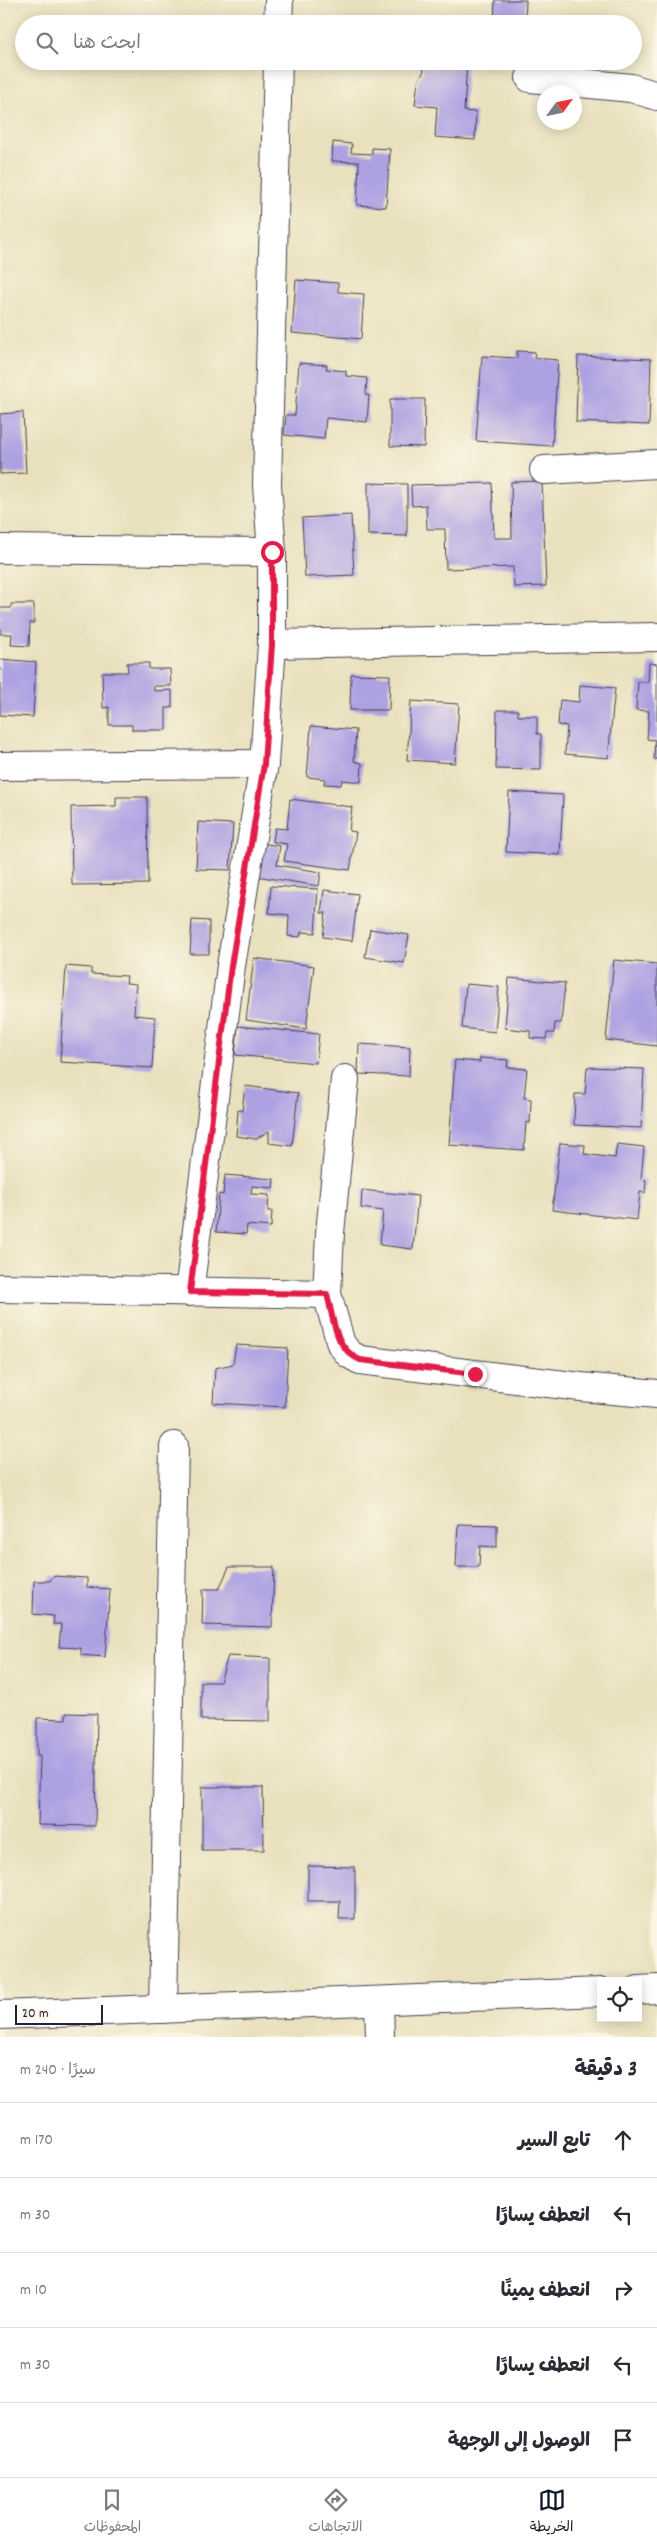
<!DOCTYPE html>
<html lang="ar">
<meta charset="utf-8">
<style>
body{margin:0;font-family:Dekko,"Playpen Sans Arabic",sans-serif;background:#f7f7f7;color:#2b2b33;direction:rtl}
.controls{position:absolute;right:15px;bottom:15px;display:grid;overflow:hidden;border-radius:0px;box-shadow:0 2px 12px #0003}
.controls button{width:45px;height:45px;display:grid;place-items:center;padding:0;border:0;border-bottom:1px solid #e1e1e2;background:#fff;color:#2b2b33;font:25px sans-serif}
.compass{position:absolute;left:537px;top:85px;width:45px;height:45px;border-radius:50%;background:#fff;box-shadow:0 2px 12px #0003;rotate:57deg}
.scale{position:absolute;left:15px;bottom:12px;width:88px;box-sizing:border-box;padding-left:5px;border:2px solid #22223b;border-top:0;font-size:14px;line-height:18px;white-space:nowrap;color:#22223b;-webkit-text-stroke:4px #fcf5e5;paint-order:stroke}
.stop{position:absolute;width:15px;height:15px;margin:-11px;border:4px solid #e11d48;border-radius:50%;background:#fff}
.stop.end{background:#e11d48;border-color:#fff;box-shadow:0 1px 5px #0008}
.list{margin:0;padding:0;list-style:none}
h2{display:flex;justify-content:space-between;align-items:center;height:65px;margin:0;padding:0 20px;font-size:21px}
h2 small{font-size:16px;font-weight:400;color:#7c7c81}
.list li{display:grid;grid-template-columns:32px 1fr auto;gap:15px;align-items:center;box-sizing:border-box;height:75px;padding:0 20px;border-top:1px solid #e1e1e2}
.list b{display:block;font-size:19px;white-space:nowrap}
.list em{font-size:16px;font-style:normal;color:#7c7c81}
.icon{flex:none;width:28px;height:28px;fill:none;stroke:currentColor;stroke-width:2;stroke-linecap:round;stroke-linejoin:round}
.map{position:relative;flex:none;width:657px;height:2037px;overflow:hidden;direction:ltr}
.search{position:absolute;background:#fff;box-shadow:0 2px 12px #0003;left:15px;right:15px;top:15px;height:55px;display:flex;align-items:center;gap:12px;box-sizing:border-box;padding:0 18px;border-radius:28px;color:#7c7c81;font-size:19px}
.sheet{height:440px;background:#fff}
nav{display:flex;justify-content:space-around;align-items:center;box-sizing:border-box;height:70px;border-top:1px solid #e1e1e2;background:#fff;font-size:14px;color:#7c7c81}
nav a{display:grid;justify-items:center;gap:2px}
nav .on{color:#111827}
.map>svg:first-child{display:block}
.building{fill:#ada1e2}
.lines{fill:none;stroke-linecap:round;stroke-linejoin:round}
.street-casing{stroke:#403f4e;stroke-width:30}
.secondary-casing{stroke:#403f4e;stroke-width:30}
.street{stroke:#fff;stroke-width:28}
.secondary{stroke:#fff;stroke-width:28}
.route{stroke:#e11d48;stroke-width:6}
</style>
<div class="map">
<svg width="657" height="2037" viewBox="0 0 657 2037">
<rect width="100%" height="100%" fill="#fcf5e5"/>
<filter id="ink" filterUnits="userSpaceOnUse"><feTurbulence type="fractalNoise" baseFrequency=".02" numOctaves="2"/><feDisplacementMap in="SourceGraphic" scale="10" xChannelSelector="R" yChannelSelector="G"/><feConvolveMatrix kernelMatrix="1 2 1 2 8 2 1 2 1" color-interpolation-filters="sRGB"/></filter>
<filter id="wash" filterUnits="userSpaceOnUse"><feTurbulence type="fractalNoise" baseFrequency=".0096" numOctaves="4" result="noise"/><feDisplacementMap in="SourceGraphic" scale="20" xChannelSelector="R" yChannelSelector="G"/><feGaussianBlur stdDeviation="1.12" result="paint"/><feColorMatrix in="noise" values="0 0 0 0 0 0 0 0 0 0 0 0 0 0 0 0 0 1.4 0 .05"/><feComposite in="paint" operator="in"/></filter>
<g filter="url(#wash)">
<rect width="100%" height="100%" fill="#e9e1bd"/>
<g id="blocks">
<!-- building -->
<g class="building">
<polygon points="495,0 526,0 525,24 494,24"/>
<polygon points="420,61 467,61 464,111 476,112 475,140 435,137 437,107 415,105 418,81 424,71"/>
<polygon points="333,142 352,144 351,153 372,154 372,148 390,149 386,207 357,205 359,162 332,161"/>
<polygon points="296,280 338,283 338,292 364,294 361,339 292,333"/>
<polygon points="517,351 535,352 534,358 558,360 552,446 476,441 482,356 517,358"/>
<polygon points="578,356 651,359 649,425 576,422"/>
<polygon points="299,363 327,365 326,369 346,371 346,376 367,378 366,395 369,395 367,422 326,418 324,439 284,435 286,415 295,415"/>
<polygon points="390,399 425,399 424,447 390,446"/>
<polygon points="23,412 26,473 0,474 0,414"/>
<polygon points="542,481 546,586 514,587 513,567 446,569 445,529 427,529 426,505 412,506 411,485 492,483 494,538 512,538 511,482"/>
<polygon points="368,483 407,484 407,536 368,535"/>
<polygon points="351,515 354,575 305,577 302,518"/>
<polygon points="11,604 34,604 34,623 30,623 29,646 11,645 12,634 0,634 0,608 11,608"/>
<polygon points="0,659 36,662 33,717 0,715"/>
<polygon points="127,663 149,663 149,669 170,669 171,686 154,686 154,691 172,690 172,708 166,708 166,730 132,730 132,725 109,725 109,707 103,708 102,672 128,672"/>
<polygon points="649,663 657,664 657,759 654,759 655,740 647,739 649,711 636,710 638,682 648,682"/>
<polygon points="351,674 390,675 389,710 350,710"/>
<polygon points="580,685 615,688 608,758 565,754 567,726 558,725 560,700 579,702"/>
<polygon points="411,701 459,704 455,763 407,760"/>
<polygon points="497,710 518,710 518,716 537,716 537,734 541,734 541,770 496,769"/>
<polygon points="311,726 356,730 354,761 362,763 361,782 342,780 341,785 324,784 325,779 307,777"/>
<polygon points="509,792 563,795 560,855 506,852"/>
<polygon points="116,797 147,797 148,884 72,885 71,807 116,806"/>
<polygon points="290,799 352,807 349,831 356,832 350,870 284,861 287,844 273,842 275,828 287,829"/>
<polygon points="198,822 233,824 230,870 196,869"/>
<polygon points="261,843 280,846 277,865 321,872 319,886 256,876"/>
<polygon points="271,886 318,889 315,933 301,932 300,937 288,936 289,915 269,913"/>
<polygon points="324,890 358,894 352,941 323,937 326,913 321,913"/>
<polygon points="192,920 209,921 209,954 190,954"/>
<polygon points="370,929 409,935 404,963 365,957"/>
<polygon points="254,958 314,966 306,1029 246,1020"/>
<polygon points="614,960 657,964 657,1046 606,1040"/>
<polygon points="66,966 91,968 91,974 127,976 126,983 136,984 134,1015 155,1017 152,1068 60,1062"/>
<polygon points="509,978 565,983 561,1023 555,1023 554,1033 547,1033 546,1039 530,1038 530,1031 505,1028"/>
<polygon points="466,984 499,987 495,1032 462,1028"/>
<polygon points="238,1026 319,1034 316,1063 235,1055"/>
<polygon points="359,1044 410,1047 409,1076 358,1074"/>
<polygon points="480,1058 508,1060 507,1067 527,1069 524,1098 531,1099 530,1123 526,1122 524,1150 449,1145 455,1060 480,1062"/>
<polygon points="587,1067 644,1069 641,1128 574,1125 575,1094 585,1094"/>
<polygon points="245,1086 298,1093 292,1146 269,1143 269,1131 256,1139 236,1136 238,1110 242,1111"/>
<polygon points="560,1143 585,1145 584,1154 615,1158 617,1144 644,1147 641,1179 646,1180 645,1193 640,1192 637,1220 552,1210"/>
<polygon points="225,1175 274,1179 273,1188 252,1186 251,1194 269,1195 268,1211 272,1211 271,1227 247,1225 246,1234 216,1232 219,1194 223,1195"/>
<polygon points="362,1190 418,1196 413,1249 380,1245 383,1211 361,1208"/>
<polygon points="236,1345 288,1348 285,1407 213,1403 215,1368 233,1364"/>
<polygon points="458,1524 497,1525 497,1547 480,1546 479,1567 456,1567"/>
<polygon points="229,1567 274,1567 272,1627 202,1625 203,1589 219,1589"/>
<polygon points="53,1576 87,1578 87,1587 110,1589 105,1657 81,1655 81,1648 59,1647 61,1624 53,1624 54,1616 33,1614 34,1581 50,1581"/>
<polygon points="228,1656 270,1658 270,1721 201,1720 201,1682 220,1682"/>
<polygon points="66,1713 97,1714 95,1826 38,1825 40,1756 37,1756 37,1718 66,1719"/>
<polygon points="202,1787 263,1787 264,1850 202,1850"/>
<polygon points="308,1866 355,1867 355,1919 339,1919 340,1901 308,1901"/>
</g>
</g>
</g>
<g filter="url(#ink)">
<use href="#blocks" fill-opacity="0" stroke="#403f4e" stroke-width="1"/>
<g class="lines">
<!-- street casing -->
<g class="street-casing">
<g id="street">
<polyline points="278,24 279,0"/>
<polyline points="530,78 631,88 657,96"/>
<polyline points="544,470 657,464"/>
<polyline points="0,549 272,552"/>
<polyline points="272,644 657,637"/>
<polyline points="1,766 264,764"/>
<polyline points="345,1079 330,1233 327,1294 341,1344 349,1354 360,1360 581,1387 657,1394"/>
<polyline points="0,1288 327,1294"/>
<polyline points="189,1292 231,966 264,764 272,644 272,552 267,485 278,61"/>
<polyline points="379,2002 380,2037"/>
<polyline points="163,2009 174,1446"/>
</g>
</g>
<!-- secondary casing -->
<g class="secondary-casing">
<g id="secondary">
<polyline points="638,1990 657,1989"/>
<polyline points="0,2015 601,1992"/>
</g>
</g>
<!-- street -->
<use href="#street" class="street"/>
<!-- secondary -->
<use href="#secondary" class="secondary"/>
</g>
</g>
<g class="lines" filter="url(#ink)">
<!-- route -->
<path class="route" d="M272,552V644L264,764L231,966L190,1292L327,1294C334,1320 334,1348 360,1360L475,1374"/>
</g>
</svg>
<div class="controls">
<button><svg class="icon" aria-label="locate" viewBox="0 0 24 24"><circle cx="12" cy="12" r="6"/><path d="M12 2v4M12 18v4M2 12h4M18 12h4"/></svg></button>
</div>
<svg class="compass" viewBox="-18 -18 36 36"><path d="M0-13l5 13h-10z" fill="#e53935"/><path d="M0 13l5-13h-10z" fill="#7c7c81"/></svg>
<div class="scale">20 m</div>
<div class="stop" style="left:272px;top:552px"></div>
<div class="stop end" style="left:475px;top:1374px"></div>
<div class="search"><svg class="icon" aria-label="search" viewBox="0 0 24 24"><circle cx="10" cy="10" r="6"/><path d="M15 15l6 6"/></svg>ابحث هنا</div>
</div>
<section class="sheet">
<h2>3 دقيقة<small>سيرًا · 240 m</small></h2>
<ul class="list">
<li><svg class="icon" aria-label="ahead" viewBox="0 0 24 24"><path d="M12 20V5M6 11l6-6 6 6"/></svg><div><b>تابع السير</b></div><em>170 m</em></li>
<li><svg class="icon" aria-label="left" viewBox="0 0 24 24"><path d="M17 20v-9H6M10 6l-5 5 5 5"/></svg><div><b>انعطف يسارًا</b></div><em>30 m</em></li>
<li><svg class="icon" aria-label="right" viewBox="0 0 24 24"><path d="M7 20v-9h11M14 6l5 5-5 5"/></svg><div><b>انعطف يمينًا</b></div><em>10 m</em></li>
<li><svg class="icon" aria-label="left" viewBox="0 0 24 24"><path d="M17 20v-9H6M10 6l-5 5 5 5"/></svg><div><b>انعطف يسارًا</b></div><em>30 m</em></li>
<li><svg class="icon" aria-label="arrive" viewBox="0 0 24 24"><path d="M6 21V4h12l-3 4 3 4H6"/></svg><div><b>الوصول إلى الوجهة</b></div></li>
</ul>
</section>
<nav>
<a class="on"><svg class="icon" aria-label="map" viewBox="0 0 24 24"><path d="M3 6l6-2 6 2 6-2v14l-6 2-6-2-6 2zM9 4v14M15 6v14"/></svg>الخريطة</a>
<a><svg class="icon" aria-label="directions" viewBox="0 0 24 24"><path d="M12 3l9 9-9 9-9-9zM9 14v-3h6M13 9l2 2-2 2"/></svg>الاتجاهات</a>
<a><svg class="icon" aria-label="saved" viewBox="0 0 24 24"><path d="M7 4h10v16l-5-4-5 4z"/></svg>المحفوظات</a>
</nav>
